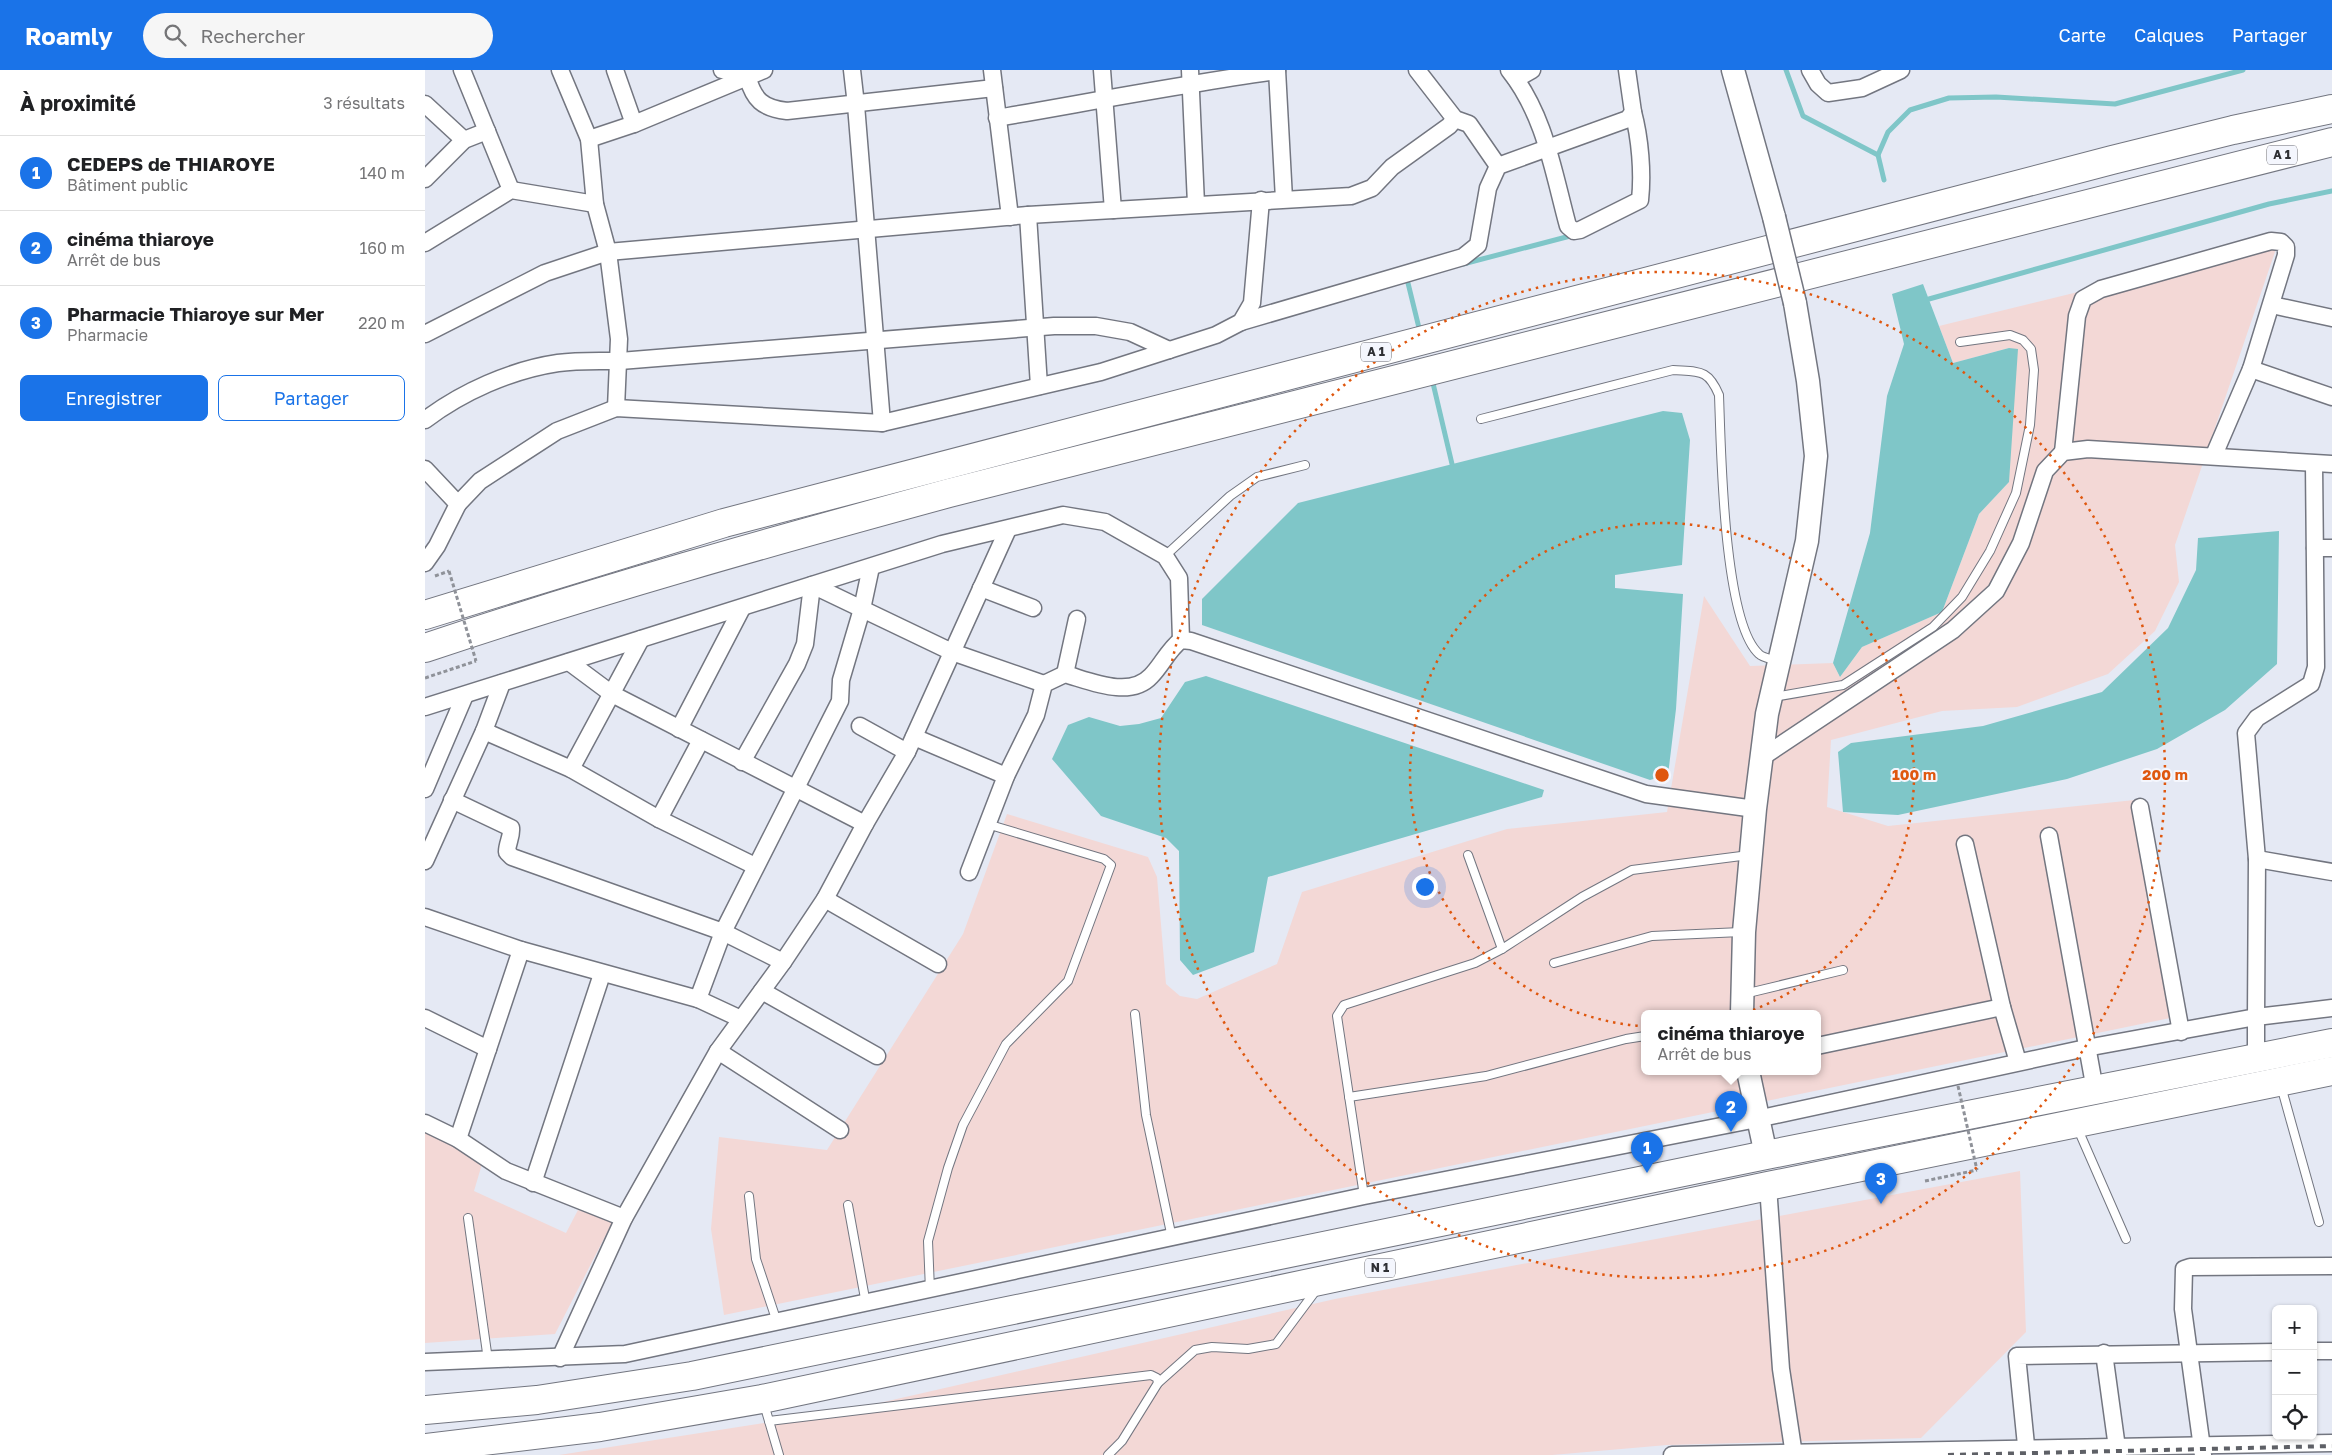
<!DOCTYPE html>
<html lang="fr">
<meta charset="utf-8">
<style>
body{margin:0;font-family:"Golos Text",sans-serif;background:#f6f6f6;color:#202124}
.controls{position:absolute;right:15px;bottom:15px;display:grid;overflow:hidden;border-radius:8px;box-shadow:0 1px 4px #0004}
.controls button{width:45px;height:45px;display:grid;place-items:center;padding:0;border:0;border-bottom:1px solid #e0e0e0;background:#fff;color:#202124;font:25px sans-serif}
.you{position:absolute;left:999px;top:816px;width:18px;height:18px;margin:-12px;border:4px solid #fff;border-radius:50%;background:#1a73e8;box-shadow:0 0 0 8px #1a73e833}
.badge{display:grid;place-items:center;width:32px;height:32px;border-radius:50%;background:#1a73e8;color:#fff;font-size:16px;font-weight:700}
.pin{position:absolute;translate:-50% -41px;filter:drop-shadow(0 1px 2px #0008)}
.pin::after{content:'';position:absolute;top:26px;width:18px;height:15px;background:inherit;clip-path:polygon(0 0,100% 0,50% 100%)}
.popup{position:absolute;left:1216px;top:940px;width:180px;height:65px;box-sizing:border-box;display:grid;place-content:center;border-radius:8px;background:#fff;filter:drop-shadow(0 1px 4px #0005);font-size:16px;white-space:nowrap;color:#757577}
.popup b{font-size:19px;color:#202124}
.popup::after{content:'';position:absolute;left:50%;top:100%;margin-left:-10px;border:10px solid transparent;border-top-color:#fff}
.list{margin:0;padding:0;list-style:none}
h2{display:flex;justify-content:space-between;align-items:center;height:65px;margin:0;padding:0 20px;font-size:21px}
h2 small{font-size:16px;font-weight:400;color:#757577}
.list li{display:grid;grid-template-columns:32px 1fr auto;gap:15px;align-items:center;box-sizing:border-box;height:75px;padding:0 20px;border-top:1px solid #e0e0e0}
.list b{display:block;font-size:19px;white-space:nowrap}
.list p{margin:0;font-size:16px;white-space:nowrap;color:#757577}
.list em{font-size:16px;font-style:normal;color:#757577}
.actions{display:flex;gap:10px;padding:15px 20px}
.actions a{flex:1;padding:11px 0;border:1px solid #1a73e8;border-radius:8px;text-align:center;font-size:18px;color:#1a73e8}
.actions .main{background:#1a73e8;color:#fff}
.icon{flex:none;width:28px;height:28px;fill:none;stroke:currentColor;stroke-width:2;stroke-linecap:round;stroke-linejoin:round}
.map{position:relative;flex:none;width:1907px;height:1385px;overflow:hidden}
header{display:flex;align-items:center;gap:30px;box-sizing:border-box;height:70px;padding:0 25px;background:#1a73e8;color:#fff}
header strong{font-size:24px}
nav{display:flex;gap:28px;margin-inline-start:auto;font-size:18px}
.search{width:350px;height:45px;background:#f6f6f6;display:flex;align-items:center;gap:12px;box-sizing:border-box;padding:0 18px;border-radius:28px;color:#757577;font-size:19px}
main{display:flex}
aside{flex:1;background:#fff}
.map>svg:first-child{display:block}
.industrial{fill:#f3d8d6;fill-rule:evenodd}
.water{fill:#7fc6c8}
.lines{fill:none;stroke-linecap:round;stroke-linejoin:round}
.stream{stroke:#7fc6c8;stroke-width:5}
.lane-casing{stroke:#737680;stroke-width:10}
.street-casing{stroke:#737680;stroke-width:19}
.secondary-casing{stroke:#737680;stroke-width:25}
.highway-casing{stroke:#737680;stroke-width:30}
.path{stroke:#8f9299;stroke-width:3;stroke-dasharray:4 2.5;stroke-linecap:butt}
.lane{stroke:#fff;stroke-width:8}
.street{stroke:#fff;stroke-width:16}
.secondary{stroke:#fff;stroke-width:22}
.highway{stroke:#fff;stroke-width:28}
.rail{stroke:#5e6066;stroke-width:4;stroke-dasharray:6 6;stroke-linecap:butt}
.secondary-bridge-casing{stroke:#737680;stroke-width:25;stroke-linecap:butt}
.path-bridge{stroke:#8f9299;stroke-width:3;stroke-dasharray:4 2.5;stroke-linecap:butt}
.secondary-bridge{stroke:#fff;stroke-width:22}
.ring{fill:none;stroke:#df570e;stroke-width:2.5;stroke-dasharray:2.5 5}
.labels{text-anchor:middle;stroke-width:4;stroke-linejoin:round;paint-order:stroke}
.shield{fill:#f4f6fd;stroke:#6a6b70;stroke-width:1}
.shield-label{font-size:12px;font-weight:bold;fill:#2f3034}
.centre{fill:#df570e;stroke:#f4f6fd;stroke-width:2.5}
.ring-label{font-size:15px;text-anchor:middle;font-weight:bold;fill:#df570e;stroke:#f4f6fd;stroke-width:4;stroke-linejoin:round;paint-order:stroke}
</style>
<header>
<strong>Roamly</strong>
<div class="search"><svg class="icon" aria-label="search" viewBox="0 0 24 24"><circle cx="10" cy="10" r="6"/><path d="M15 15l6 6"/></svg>Rechercher</div>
<nav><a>Carte</a><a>Calques</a><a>Partager</a></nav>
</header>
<main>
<aside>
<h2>À proximité<small>3 résultats</small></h2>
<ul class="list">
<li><span class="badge">1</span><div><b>CEDEPS de THIAROYE</b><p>Bâtiment public</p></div><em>140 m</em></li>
<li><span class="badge">2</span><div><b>cinéma thiaroye</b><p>Arrêt de bus</p></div><em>160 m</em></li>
<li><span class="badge">3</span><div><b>Pharmacie Thiaroye sur Mer</b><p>Pharmacie</p></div><em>220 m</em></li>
</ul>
<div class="actions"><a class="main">Enregistrer</a><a>Partager</a></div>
</aside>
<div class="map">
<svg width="1907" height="1385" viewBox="0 0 1907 1385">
<rect width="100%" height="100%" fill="#e5e9f4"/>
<!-- industrial -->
<g class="industrial">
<path d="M1853,173L1750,475L1754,512L1730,561L1683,604L1592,637L1517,641L1406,670L1402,737L1463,756L1719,729L1755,946L299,1245L286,1159L294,1067L402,1080L538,864L582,744L723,787L732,807L741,914L755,926L772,929L852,894L877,822L1082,759L1242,742L1279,526L1325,596L1408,593L1415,607L1437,577L1517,542L1554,444L1584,412V278L1528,293L1514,256ZM1220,943H1392V1001H1220Z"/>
<polygon points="0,1062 32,1075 57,1094 49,1121 141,1163 153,1140 188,1151 130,1264 0,1273"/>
<polygon points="1595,1101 1601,1262 1496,1368 1242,1375 1127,1385 134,1385 428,1339 910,1229"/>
</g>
<!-- water -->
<g class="water">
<polygon points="1498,214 1528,293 1584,278 1593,279 1584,412 1554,444 1517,542 1437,577 1415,607 1408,593 1445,463 1462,326 1479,274 1467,224"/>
<polygon points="1238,341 1257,343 1265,370 1257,495 1190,505 1190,518 1258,524 1251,639 1243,705 1225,710 777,555 777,529 873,433"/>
<polygon points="1854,461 1852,594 1800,640 1732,679 1642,709 1473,745 1418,742 1413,682 1426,673 1558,656 1677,622 1743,558 1771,500 1773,468"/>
<polygon points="781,606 1119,720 1117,727 843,807 829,882 768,905 755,890 754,781 741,768 676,746 627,689 643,655 664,647 695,656 714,654 736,648 760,612"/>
</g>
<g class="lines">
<!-- stream -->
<g class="stream">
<polyline points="1361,0 1378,46 1453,85"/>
<polyline points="1459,110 1453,85 1463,62 1485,40 1524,28 1571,27 1690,34 1818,0"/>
<polyline points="1038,194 1149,165"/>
<polyline points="987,208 982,209 995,262"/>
<polyline points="1504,229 1844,134 1907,121"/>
<polyline points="1007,309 1027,394"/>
</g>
<!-- lane casing -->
<g class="lane-casing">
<g id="lane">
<path d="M1056,349L1248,300C1275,302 1283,299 1294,325C1296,376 1298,552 1334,584C1338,588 1347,589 1352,591"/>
<polyline points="740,486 805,426 832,407 880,395"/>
<polyline points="1349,627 1418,615 1508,557 1537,527 1565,481 1591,423 1605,355 1609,300 1606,279 1598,270 1585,265 1535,272"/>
<polyline points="1043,785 1077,879"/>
<polyline points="1129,893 1227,866 1316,862"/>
<polyline points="1319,924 1418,900"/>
<polyline points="710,944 721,1045 747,1168"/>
<polyline points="1856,1016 1894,1152"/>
<polyline points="924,1027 1061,1006 1201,969 1220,966"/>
<polyline points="1652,1057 1701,1169"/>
<polyline points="324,1126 331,1189 352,1252"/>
<polyline points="939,1126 912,946 919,935 1050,893 1077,879 1157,827 1207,800 1324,785"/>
<polyline points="423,1135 441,1234"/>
<polyline points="43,1148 63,1290"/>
<polyline points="505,1220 503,1171 523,1098 538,1055 581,974 643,911 686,795 679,789 562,754"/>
<polyline points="733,1313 770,1280 787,1277 823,1279 851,1274 892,1219"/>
<polyline points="339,1334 354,1385"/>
<polyline points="344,1351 726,1305 732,1308 733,1313 697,1371 683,1385"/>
</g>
</g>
<!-- street casing -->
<g class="street-casing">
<g id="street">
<polyline points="37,0 86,120"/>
<polyline points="135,0 164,69 170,134 183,182 194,269 191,338"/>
<polyline points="190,0 209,54"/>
<path d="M297,0L322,6C329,30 337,38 362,41L569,18"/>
<polyline points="427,0 431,35 457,353"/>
<polyline points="567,0 585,147"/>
<polyline points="677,0 688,140"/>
<polyline points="765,0 771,134"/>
<polyline points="852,0 859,129"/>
<polyline points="992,0 1030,49 1044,54 1073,96"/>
<path d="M1084,0C1120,45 1128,101 1143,156L1149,161L1155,160L1215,130C1218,103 1215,68 1208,42"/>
<polyline points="1385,0 1393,14 1403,23 1437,18 1476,0"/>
<polyline points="1091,9 1107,0"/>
<polyline points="0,34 39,70"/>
<path d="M572,48C665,32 758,14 852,1"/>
<polyline points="164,69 209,54 339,0"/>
<polyline points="0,109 39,70 62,61"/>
<polyline points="603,145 614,316"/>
<polyline points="0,173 86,120 170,134"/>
<polyline points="1847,235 1907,248"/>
<polyline points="816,252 1038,187 1053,175 1063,118 1073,96 1203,49 1208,42 1202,0"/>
<polyline points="0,264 120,203 183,182 603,145 926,126 947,118 967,97 1024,56 1030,49"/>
<polyline points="1826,299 1907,327"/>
<path d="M0,350C37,322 86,300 133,293C153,290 174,291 195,291L629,256H671L705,262L744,280"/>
<polyline points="1638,382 1652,246 1658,229 1676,219 1846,171 1856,172 1861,177 1861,185 1826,299 1789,385"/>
<polyline points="0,399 33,434 12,476 0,493"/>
<polyline points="33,434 55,411 132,361 191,338 457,353 676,302 791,265 816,252 827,233 836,130"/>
<polyline points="1890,478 1907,478"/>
<polyline points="556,518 608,538"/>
<polyline points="144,592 187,624 440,754"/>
<polyline points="640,604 652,549"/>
<polyline points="0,637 517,474 638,445 680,452 740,486 754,508 756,570"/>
<polyline points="435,656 482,682"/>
<polyline points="254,659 317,538"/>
<polyline points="59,661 146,699 234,749 330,796"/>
<polyline points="489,667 581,706"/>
<polyline points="1336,688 1528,560 1571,521 1596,473 1620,401 1638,382 1663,379 1907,394"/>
<polyline points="317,692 372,594 380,574 387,515 527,582 619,614"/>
<polyline points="146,699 216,569"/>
<polyline points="0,719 40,625"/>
<path d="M27,730L86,758C87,767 82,773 82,782L87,787L298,862L358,892"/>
<polyline points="1715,737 1756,962"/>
<polyline points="234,749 276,670"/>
<polyline points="1624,766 1670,1020"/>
<polyline points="1540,774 1577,937 1593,992"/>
<polyline points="1832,789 1907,802"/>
<polyline points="0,791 59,661 77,613"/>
<path d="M544,802L581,706L611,645L619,614L640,604C665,611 705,629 726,606C737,595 743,580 756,570L766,571L1221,724L1330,739"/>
<polyline points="400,829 513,894"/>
<polyline points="0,847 96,880 273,929 316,949"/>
<polyline points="337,921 452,986"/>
<polyline points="273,929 298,862 415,631 416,610 437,539 446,497"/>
<polyline points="0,948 63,979"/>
<polyline points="1392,976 1577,937"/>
<polyline points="293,981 415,1060"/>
<polyline points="1831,988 1831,947 1907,938"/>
<polyline points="0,1053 33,1069 81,1101 199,1148"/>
<polyline points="33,1069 96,880"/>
<polyline points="108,1113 177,904"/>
<polyline points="1343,1116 1356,1299 1369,1385"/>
<polyline points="1888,1281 1907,1281"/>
<polyline points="1679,1283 1693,1385"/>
<polyline points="135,1288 199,1148 293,981 358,892 400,829 440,754 482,682 583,459"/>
<polyline points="0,1292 200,1284 939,1126 1332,1049 1661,978 1831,947 1832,789 1821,663 1832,648 1886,614 1891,597 1889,394"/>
<polyline points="1247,1385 1907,1373"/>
<polyline points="1602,1385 1592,1286 1851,1282"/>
<polyline points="1778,1385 1758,1239 1759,1199 1765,1197 1907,1196"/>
</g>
</g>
<!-- secondary casing -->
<g class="secondary-casing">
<g id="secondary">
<polyline points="1308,0 1349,147"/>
<polyline points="1317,943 1319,862 1330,739 1342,644 1382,471 1391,386 1383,311 1370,233"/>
<polyline points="1323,1001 1341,1085"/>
</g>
</g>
<!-- highway casing -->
<g class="highway-casing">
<g id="highway">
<polyline points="0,545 299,453 1687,90 1808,60 1907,39"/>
<path d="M0,578C173,520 348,471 524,423L1907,72"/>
<polyline points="0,1340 112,1330 267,1306 1341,1085 1907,973"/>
<polyline points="0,1378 175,1357 337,1329 1343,1116 1907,1001"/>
</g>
</g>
<!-- path -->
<g class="path">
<polyline points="10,506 24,501"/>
<polyline points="0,608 51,591"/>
<polyline points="1500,1111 1552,1100"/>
</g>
<!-- lane -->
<use href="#lane" class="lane"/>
<!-- street -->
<use href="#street" class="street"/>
<!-- secondary -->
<use href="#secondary" class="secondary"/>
<!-- highway -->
<use href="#highway" class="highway"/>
<!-- rail -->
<polyline class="rail" points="1523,1385 1907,1376"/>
<!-- secondary-bridge casing -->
<g class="secondary-bridge-casing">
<polyline id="secondary-bridge" points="1349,147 1370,233"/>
</g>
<!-- path-bridge -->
<g class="path-bridge">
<polyline points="24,501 51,591"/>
<polyline points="1533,1016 1552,1100"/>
</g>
<!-- secondary-bridge -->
<use href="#secondary-bridge" class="secondary-bridge"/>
</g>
<!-- distance rings -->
<g class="ring">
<circle cx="1237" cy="705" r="252"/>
<circle cx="1237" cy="705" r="503"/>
</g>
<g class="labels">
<!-- shield labels -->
<g class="shield">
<rect x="1842" y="75.5" width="30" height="19" rx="4"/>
<rect x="936" y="272.5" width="30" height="19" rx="4"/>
<rect x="940" y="1188.5" width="30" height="19" rx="4"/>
</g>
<g class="shield-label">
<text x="1857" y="89">A 1</text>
<text x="951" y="286">A 1</text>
<text x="955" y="1202">N 1</text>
</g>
</g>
<circle cx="1237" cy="705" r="8" class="centre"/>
<g class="ring-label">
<text x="1489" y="710">100 m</text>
<text x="1740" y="710">200 m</text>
</g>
</svg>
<div class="controls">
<button>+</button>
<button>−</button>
<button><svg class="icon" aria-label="locate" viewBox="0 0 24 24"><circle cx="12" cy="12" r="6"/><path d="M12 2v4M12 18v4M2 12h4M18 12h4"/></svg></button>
</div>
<div class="you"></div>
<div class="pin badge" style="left:1222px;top:1103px">1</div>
<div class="pin badge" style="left:1306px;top:1062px">2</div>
<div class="popup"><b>cinéma thiaroye</b>Arrêt de bus</div>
<div class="pin badge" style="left:1456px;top:1134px">3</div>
</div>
</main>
